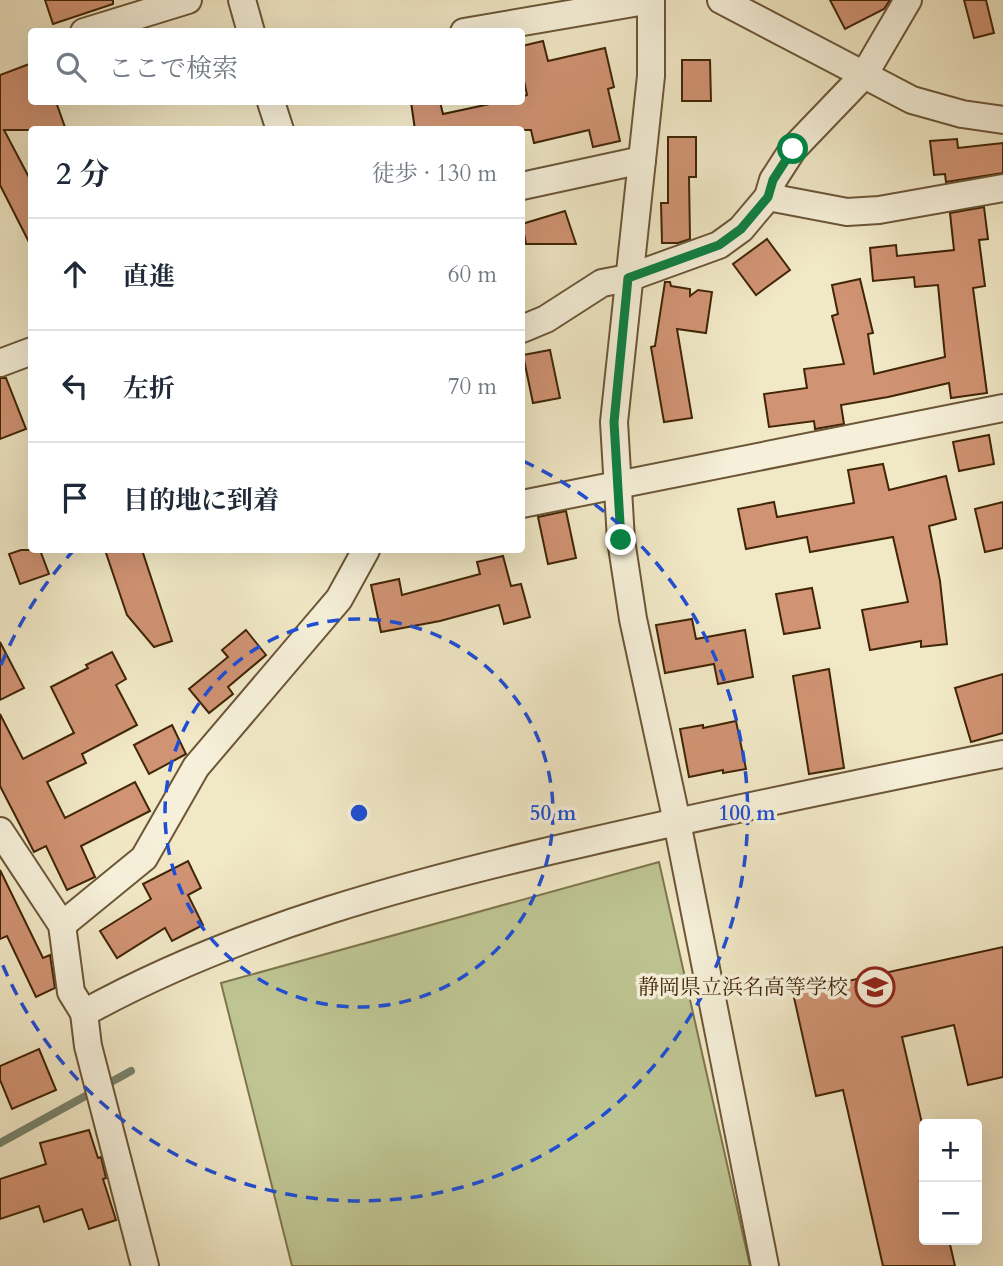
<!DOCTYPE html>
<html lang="ja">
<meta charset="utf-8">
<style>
body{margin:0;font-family:Cardo,"Noto Serif JP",serif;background:#f2f2f3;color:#1f2937}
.controls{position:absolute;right:21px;bottom:21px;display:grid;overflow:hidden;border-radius:7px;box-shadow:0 7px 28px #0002}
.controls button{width:63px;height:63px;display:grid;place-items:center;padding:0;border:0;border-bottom:2px solid #e0e1e3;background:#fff;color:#1f2937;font:35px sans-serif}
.stop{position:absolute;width:21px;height:21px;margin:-16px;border:5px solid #0b8043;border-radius:50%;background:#fff}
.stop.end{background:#0b8043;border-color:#fff;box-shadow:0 2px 7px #0008}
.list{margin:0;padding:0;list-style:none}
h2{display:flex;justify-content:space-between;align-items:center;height:91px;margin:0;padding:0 28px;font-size:30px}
h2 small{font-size:23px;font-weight:400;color:#747a83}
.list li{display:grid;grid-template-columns:46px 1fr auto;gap:21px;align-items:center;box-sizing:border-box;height:112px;padding:0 28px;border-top:2px solid #e0e1e3}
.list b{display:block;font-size:26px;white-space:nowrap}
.list em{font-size:23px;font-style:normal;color:#747a83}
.icon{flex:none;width:38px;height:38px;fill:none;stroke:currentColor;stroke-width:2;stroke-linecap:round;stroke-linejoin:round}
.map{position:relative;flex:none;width:1003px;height:1266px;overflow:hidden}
.search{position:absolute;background:#fff;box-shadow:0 7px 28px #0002;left:28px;top:28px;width:497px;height:77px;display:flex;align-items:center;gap:18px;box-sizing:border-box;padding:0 24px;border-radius:7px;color:#747a83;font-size:26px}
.panel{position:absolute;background:#fff;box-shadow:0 7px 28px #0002;left:28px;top:126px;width:497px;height:427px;border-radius:7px}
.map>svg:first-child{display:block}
.green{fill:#bec592;stroke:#7f754c;stroke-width:2}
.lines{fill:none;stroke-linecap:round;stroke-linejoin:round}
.stream{stroke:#77826c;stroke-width:8}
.building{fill:#d09373;stroke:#402506;stroke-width:2}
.minor-casing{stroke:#6c5636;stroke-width:30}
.minor{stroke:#f6f0da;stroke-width:26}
.route{stroke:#0b8043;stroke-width:9}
.ring{fill:none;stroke:#1d4ed8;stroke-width:3.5;stroke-dasharray:12 9}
.labels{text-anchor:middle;stroke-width:7;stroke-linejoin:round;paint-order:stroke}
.poi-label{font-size:21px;fill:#402506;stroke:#f6f0da;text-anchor:end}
.centre{fill:#1d4ed8;stroke:#f6f0da;stroke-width:3.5}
.ring-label{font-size:21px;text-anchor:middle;font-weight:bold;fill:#1d4ed8;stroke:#f6f0da;stroke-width:7;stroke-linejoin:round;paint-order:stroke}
</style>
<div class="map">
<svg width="1003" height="1266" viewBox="0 0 1003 1266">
<rect width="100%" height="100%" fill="#f1e8c6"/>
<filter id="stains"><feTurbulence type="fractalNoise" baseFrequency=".00286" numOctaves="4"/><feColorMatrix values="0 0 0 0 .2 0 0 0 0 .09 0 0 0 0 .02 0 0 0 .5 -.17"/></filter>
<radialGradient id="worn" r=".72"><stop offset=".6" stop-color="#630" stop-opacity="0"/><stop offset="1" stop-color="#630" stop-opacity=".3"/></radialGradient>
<!-- green -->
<polygon class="green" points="659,862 750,1266 292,1266 221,983"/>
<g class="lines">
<!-- stream -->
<polyline class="stream" points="0,1143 131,1071"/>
</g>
<!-- building -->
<g class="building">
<polygon points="45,0 113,0 113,4 53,24"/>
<polygon points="830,0 890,0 884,9 845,29"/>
<polygon points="964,0 986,0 994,33 974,38"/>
<polygon points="543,41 548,61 605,48 614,87 608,89 620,141 593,147 589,130 534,143 531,130 415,130 411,102 440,102 443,114 499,102 522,102 522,97 527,95 522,71 522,46"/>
<polygon points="682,60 710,60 711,101 682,101"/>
<polygon points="32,63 32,102 56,102 66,130 4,130 32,183 32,248 0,185 0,75"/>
<polygon points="668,137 696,137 696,177 689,177 690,239 678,243 662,243 661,203 668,203"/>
<polygon points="957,139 958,148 1003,143 1003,173 946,182 945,174 934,175 930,141"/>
<polygon points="984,207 988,239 979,240 985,286 973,288 987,393 951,398 949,383 888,397 841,405 844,424 815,429 814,421 769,427 764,394 807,388 804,369 844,364 832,316 838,314 832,285 860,279 873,333 868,334 874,374 945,357 938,285 915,287 914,277 873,281 870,248 896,245 897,256 954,250 950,213"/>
<polygon points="565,211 576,244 526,244 522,224"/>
<polygon points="767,239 790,270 756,295 733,264"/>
<polygon points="665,282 670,282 671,286 690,289 690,296 698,290 712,292 706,333 677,329 692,418 664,422 651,347 655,346"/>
<polygon points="550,350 560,398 533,403 523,355"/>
<polygon points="0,378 6,378 26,429 0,439"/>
<polygon points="989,435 994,464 959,471 953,442"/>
<polygon points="883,464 889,490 946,476 956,519 929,526 940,581 947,644 921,647 921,641 870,650 862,610 908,602 893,537 810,552 807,537 746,549 738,509 774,502 777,517 854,503 848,470"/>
<polygon points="1003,502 1003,548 985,552 975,509"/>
<polygon points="566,511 576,558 548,564 538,517"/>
<polygon points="21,550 40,550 49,574 20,584 9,554"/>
<polygon points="105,550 142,550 172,641 154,647 127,615"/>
<polygon points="503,556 511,586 521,584 530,617 504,624 499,605 440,621 381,632 371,585 399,579 402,595 480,574 477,562"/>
<polygon points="812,588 820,628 784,634 776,594"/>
<polygon points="692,619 696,639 745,630 753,677 718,684 714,664 665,673 656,625"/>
<polygon points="246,630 266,655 228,687 233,694 209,713 189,689 228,657 222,650"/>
<polygon points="0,642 24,688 0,700"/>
<polygon points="112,652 126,679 116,685 137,725 82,754 86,763 47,782 65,818 135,782 150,811 81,846 95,877 67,890 46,846 34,852 0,786 0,714 23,759 74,733 51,687 88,668 86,665"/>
<polygon points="829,669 844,768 809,774 793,676"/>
<polygon points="1003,674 1003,733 971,742 955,688"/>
<polygon points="736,721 746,769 723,773 723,770 689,777 680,729 703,725 703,728"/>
<polygon points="172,725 186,754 149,774 134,745"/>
<polygon points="188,861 201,888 188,895 203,925 172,941 165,928 117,958 100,931 151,899 143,884"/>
<polygon points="0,870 43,958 50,955 55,988 36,997 7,936 0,939"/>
<polygon points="1003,947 1003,1077 968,1085 954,1025 902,1037 924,1132 924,1240 949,1240 955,1266 883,1266 843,1090 816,1096 793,993"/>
<polygon points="39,1049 56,1090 12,1109 0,1080 0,1066"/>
<polygon points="89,1130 98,1158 101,1157 106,1178 103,1179 116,1220 89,1229 82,1209 44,1222 39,1206 0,1219 0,1179 46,1164 40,1143"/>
</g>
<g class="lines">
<!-- minor casing -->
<g class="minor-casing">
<g id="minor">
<polyline points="242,0 251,32"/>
<polyline points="651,0 651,76 614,422 621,540 633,619 677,822 765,1266"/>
<polyline points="721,0 912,100 962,114 1003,120"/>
<polyline points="84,32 188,0"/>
<polyline points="464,32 651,0"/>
<polyline points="271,102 280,130"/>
<polyline points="522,186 642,160"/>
<polyline points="768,197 847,212 879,210 1003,188"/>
<polyline points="522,329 546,319 602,283 628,278 719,245 741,229 768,197 773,180 793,149 864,75 908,0"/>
<polyline points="0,363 32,351"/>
<polyline points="522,504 1003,408"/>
<polyline points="0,831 62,925 71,992 84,1013"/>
<polyline points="62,925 144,858 196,767 339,599 366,550"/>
<path d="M145,1266L88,1046L84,1013C240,927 416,881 588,842C726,810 865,782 1003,754"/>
</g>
</g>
<!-- minor -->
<use href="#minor" class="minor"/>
</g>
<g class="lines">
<!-- route -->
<polyline class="route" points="621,540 614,422 628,278 719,245 741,229 768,197 773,180 793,149"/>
</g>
<!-- distance rings -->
<g class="ring">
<circle cx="359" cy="813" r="194"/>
<path d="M1 665A388 388 0 0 1 73 551M523 461A388 388 0 1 1 1 961"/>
</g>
<!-- icons -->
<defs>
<g id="school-ring" transform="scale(2.0125)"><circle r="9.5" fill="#f6f0da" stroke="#8f2418" stroke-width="1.5"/><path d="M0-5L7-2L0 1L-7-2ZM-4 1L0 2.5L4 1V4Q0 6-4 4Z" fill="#8f2418"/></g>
</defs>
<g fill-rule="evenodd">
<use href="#school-ring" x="875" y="987"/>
</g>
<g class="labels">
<!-- poi labels -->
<g class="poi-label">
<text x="848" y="994">静岡県立浜名高等学校</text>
</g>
</g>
<circle cx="359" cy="813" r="10" class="centre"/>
<g class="ring-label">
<text x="553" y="820">50 m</text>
<text x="747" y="820">100 m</text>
</g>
<rect width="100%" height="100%" filter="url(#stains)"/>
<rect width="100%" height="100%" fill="url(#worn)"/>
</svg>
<div class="controls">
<button>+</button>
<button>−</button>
</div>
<div class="stop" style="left:793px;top:149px"></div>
<div class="stop end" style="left:621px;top:540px"></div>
<div class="search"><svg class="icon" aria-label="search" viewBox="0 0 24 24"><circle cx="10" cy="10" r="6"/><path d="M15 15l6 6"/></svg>ここで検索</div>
<section class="panel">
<h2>2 分<small>徒歩 · 130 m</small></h2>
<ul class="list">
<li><svg class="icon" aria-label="ahead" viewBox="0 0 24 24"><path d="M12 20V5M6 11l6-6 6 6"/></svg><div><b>直進</b></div><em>60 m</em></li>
<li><svg class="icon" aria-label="left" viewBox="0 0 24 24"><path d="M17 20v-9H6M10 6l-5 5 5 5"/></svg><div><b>左折</b></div><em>70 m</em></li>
<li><svg class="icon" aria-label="arrive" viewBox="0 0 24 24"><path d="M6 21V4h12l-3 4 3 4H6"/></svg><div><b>目的地に到着</b></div></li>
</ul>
</section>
</div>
